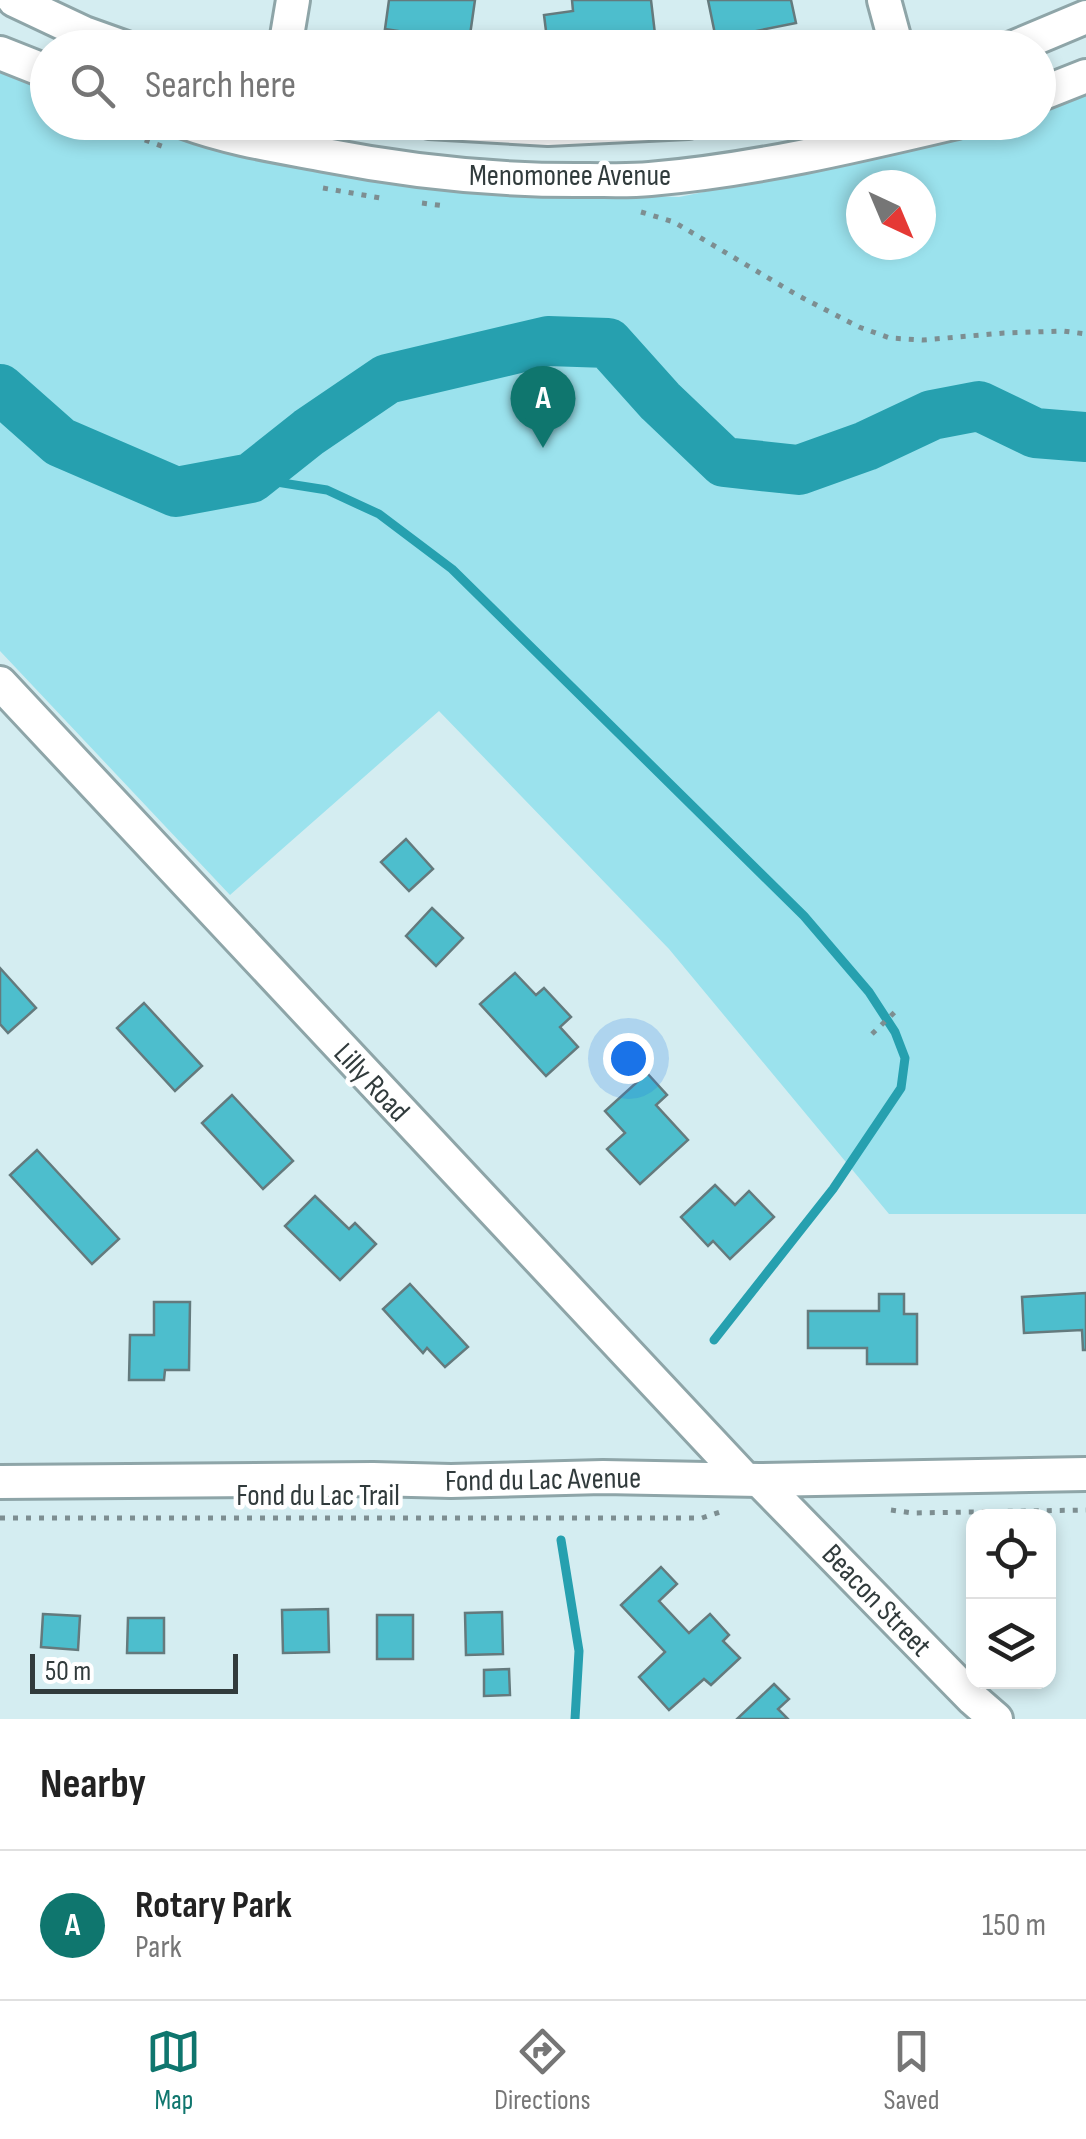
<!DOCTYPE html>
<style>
body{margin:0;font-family:"Sofia Sans Condensed",sans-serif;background:#f2f2f2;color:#222}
.controls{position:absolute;right:30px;bottom:30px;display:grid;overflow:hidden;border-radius:20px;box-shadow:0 5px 15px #0003}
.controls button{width:90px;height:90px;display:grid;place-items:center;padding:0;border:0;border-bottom:2px solid #e0e0e0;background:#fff;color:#222;font:50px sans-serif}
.compass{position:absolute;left:846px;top:170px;width:90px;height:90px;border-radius:50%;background:#fff;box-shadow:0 5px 15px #0003;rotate:136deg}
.scale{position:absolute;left:30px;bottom:25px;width:208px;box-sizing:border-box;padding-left:10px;border:5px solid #313b3c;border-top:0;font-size:28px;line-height:35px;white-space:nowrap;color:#313b3c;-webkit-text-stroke:8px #fff;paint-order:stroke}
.you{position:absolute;left:628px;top:1058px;width:35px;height:35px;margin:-25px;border:8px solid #fff;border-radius:50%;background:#1a73e8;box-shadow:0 0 0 15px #1a73e833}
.badge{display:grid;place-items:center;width:65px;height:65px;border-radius:50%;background:#0f766e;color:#fff;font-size:32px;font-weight:700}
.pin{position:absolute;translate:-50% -82px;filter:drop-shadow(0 2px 5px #0008)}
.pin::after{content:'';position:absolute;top:52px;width:35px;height:30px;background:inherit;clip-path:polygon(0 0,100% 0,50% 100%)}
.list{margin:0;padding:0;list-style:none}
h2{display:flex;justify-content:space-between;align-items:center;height:130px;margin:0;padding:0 40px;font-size:42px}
h2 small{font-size:32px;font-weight:400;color:#767676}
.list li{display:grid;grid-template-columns:65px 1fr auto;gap:30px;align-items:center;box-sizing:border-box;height:150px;padding:0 40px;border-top:2px solid #e0e0e0}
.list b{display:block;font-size:38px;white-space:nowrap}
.list p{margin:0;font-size:32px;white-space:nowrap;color:#767676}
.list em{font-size:32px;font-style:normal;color:#767676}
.icon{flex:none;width:55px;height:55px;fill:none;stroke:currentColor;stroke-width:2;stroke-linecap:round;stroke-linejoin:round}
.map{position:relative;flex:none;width:1086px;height:1719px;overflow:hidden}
.search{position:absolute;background:#fff;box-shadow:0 5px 15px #0003;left:30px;right:30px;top:30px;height:110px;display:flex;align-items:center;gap:25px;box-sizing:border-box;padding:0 35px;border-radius:55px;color:#767676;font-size:38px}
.sheet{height:280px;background:#fff}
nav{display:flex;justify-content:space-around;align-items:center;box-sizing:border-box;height:140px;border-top:2px solid #e0e0e0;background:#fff;font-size:28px;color:#767676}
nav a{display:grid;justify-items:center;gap:5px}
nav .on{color:#0f766e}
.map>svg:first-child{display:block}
.green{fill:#9be2ed;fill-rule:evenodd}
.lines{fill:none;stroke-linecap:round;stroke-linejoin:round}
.stream{stroke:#26a0af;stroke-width:9}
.river{stroke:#26a0af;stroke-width:50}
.building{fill:#4dbecd;stroke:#647a7d;stroke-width:2.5}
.minor-casing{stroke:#8ea5a8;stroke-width:38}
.path{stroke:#7d8e91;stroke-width:5;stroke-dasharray:5 8;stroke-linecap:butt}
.minor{stroke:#fff;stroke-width:32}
.labels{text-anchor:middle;stroke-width:9;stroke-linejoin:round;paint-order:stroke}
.street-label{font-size:30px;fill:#313b3c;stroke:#fff}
</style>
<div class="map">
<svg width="1086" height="1719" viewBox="0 0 1086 1719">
<rect width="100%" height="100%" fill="#d4edf1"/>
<!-- green -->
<path class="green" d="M0,72L47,90L48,122L139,123L202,144L430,189L679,197L958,140L1001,123L1038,122L1039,107L1086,88V1214H889L669,949L439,711L230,895L0,651ZM861,185H921V245H861Z"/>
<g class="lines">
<!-- stream -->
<g class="stream">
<polyline points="251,478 327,490 379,514 452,569 804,916 869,992 895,1032 905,1058 901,1088 833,1189 714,1340"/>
<polyline points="561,1540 579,1651 575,1719"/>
</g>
<!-- river -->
<polyline class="river" points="0,389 60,442 176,492 251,478 309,432 387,379 548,341 608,343 660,401 724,462 799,470 866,446 932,415 979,406 1035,433 1086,437"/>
</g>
<!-- building -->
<g class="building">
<polygon points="389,0 475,0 469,42 385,29"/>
<polygon points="572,0 651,0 655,34 548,47 544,15 573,11"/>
<polygon points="708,0 791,0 796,23 716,39"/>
<polygon points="406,839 433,869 409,891 381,862"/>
<polygon points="432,908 463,938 436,966 406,936"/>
<polygon points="0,968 36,1008 8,1033 0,1024"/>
<polygon points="515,973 536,995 544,988 571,1017 560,1027 578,1047 546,1076 480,1004"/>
<polygon points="144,1003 202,1066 175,1091 117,1028"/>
<polygon points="647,1073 667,1095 656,1105 688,1140 640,1184 607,1149 625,1133 605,1111"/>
<polygon points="232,1095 293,1161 263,1189 202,1123"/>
<polygon points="37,1150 119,1239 92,1264 10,1175"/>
<polygon points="715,1185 735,1205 749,1191 774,1217 730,1259 713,1241 708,1246 681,1217"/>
<polygon points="315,1196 349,1229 355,1223 376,1244 340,1280 285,1226"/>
<polygon points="410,1284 468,1347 445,1367 427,1348 423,1353 383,1309"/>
<polygon points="1086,1293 1086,1350 1083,1350 1082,1330 1024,1333 1022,1297"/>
<polygon points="879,1294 904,1294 904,1314 917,1314 917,1364 867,1364 867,1348 808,1348 808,1311 879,1311"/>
<polygon points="154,1302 190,1302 189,1370 165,1370 164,1380 129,1380 130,1335 154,1335"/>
<polygon points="661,1567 677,1584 659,1601 689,1633 710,1614 729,1635 723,1641 740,1658 711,1685 704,1679 669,1710 639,1677 665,1652 621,1605"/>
<polygon points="328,1609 329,1652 283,1653 282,1610"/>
<polygon points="502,1612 503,1654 466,1655 465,1613"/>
<polygon points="43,1614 80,1616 78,1650 41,1647"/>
<rect x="377" y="1615" width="36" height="44"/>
<polygon points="128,1618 164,1618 164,1653 127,1653"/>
<polygon points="509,1669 510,1695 484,1696 484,1670"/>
<polygon points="774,1684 789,1699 778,1709 788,1719 737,1719"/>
</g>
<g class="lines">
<!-- minor casing -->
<g class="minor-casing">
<g id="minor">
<polyline points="14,0 84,33 126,48"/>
<polyline points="884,0 897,48"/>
<polyline points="285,48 293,0"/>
<polyline points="1012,48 1086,17"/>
<polyline points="0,53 48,72"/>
<polyline points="1038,95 1086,76"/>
<path d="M184,122C230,139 277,146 325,155C412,172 500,181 589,180C609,180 630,181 650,179C754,170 855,146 957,122"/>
<polyline points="429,122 548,129 688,122"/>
<polyline points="0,683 745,1479"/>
<polyline points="759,1480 973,1699 996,1719"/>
<polyline points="0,1482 373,1479 451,1481 603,1477 759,1480 1086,1474"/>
</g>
</g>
<!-- path -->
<g class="path">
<polyline points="96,122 167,148"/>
<polyline points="323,188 386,199"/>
<polyline points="422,203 445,206"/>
<polyline points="641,212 674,222 797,295 859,327 890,338 923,340 1004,333 1063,331 1086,334"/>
<polyline points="872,1034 900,1007"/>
<polyline points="891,1510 912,1513 1086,1510"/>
<polyline points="0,1518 702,1518 726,1510"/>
</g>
<!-- minor -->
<use href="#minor" class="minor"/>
</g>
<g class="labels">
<!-- street labels -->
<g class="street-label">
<text x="570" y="185">Menomonee Avenue</text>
<text transform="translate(372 1082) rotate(47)" y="10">Lilly Road</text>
<text transform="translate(543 1479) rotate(-1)" y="10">Fond du Lac Avenue</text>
<text x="318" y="1505">Fond du Lac Trail</text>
<text transform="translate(877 1600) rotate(46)" y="10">Beacon Street</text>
</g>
</g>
</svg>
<div class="controls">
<button><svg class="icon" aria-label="locate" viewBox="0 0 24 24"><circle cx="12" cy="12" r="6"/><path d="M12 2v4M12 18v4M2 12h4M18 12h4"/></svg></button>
<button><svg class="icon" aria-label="layers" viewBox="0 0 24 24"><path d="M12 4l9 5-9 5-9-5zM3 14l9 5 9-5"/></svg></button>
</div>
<svg class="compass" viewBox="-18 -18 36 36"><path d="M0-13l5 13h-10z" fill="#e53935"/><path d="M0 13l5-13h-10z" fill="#767676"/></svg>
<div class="scale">50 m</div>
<div class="you"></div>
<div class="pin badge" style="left:543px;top:448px">A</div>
<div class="search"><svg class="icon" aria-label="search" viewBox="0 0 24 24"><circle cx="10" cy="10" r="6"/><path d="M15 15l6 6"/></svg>Search here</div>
</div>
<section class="sheet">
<h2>Nearby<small></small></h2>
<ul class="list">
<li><span class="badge">A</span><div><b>Rotary Park</b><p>Park</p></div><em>150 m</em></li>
</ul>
</section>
<nav>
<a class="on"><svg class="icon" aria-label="map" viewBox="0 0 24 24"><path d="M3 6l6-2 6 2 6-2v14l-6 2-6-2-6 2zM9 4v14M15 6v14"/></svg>Map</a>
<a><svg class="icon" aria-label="directions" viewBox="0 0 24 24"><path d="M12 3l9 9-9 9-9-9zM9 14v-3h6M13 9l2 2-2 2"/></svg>Directions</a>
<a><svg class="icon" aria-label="saved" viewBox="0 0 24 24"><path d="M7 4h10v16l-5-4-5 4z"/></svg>Saved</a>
</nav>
